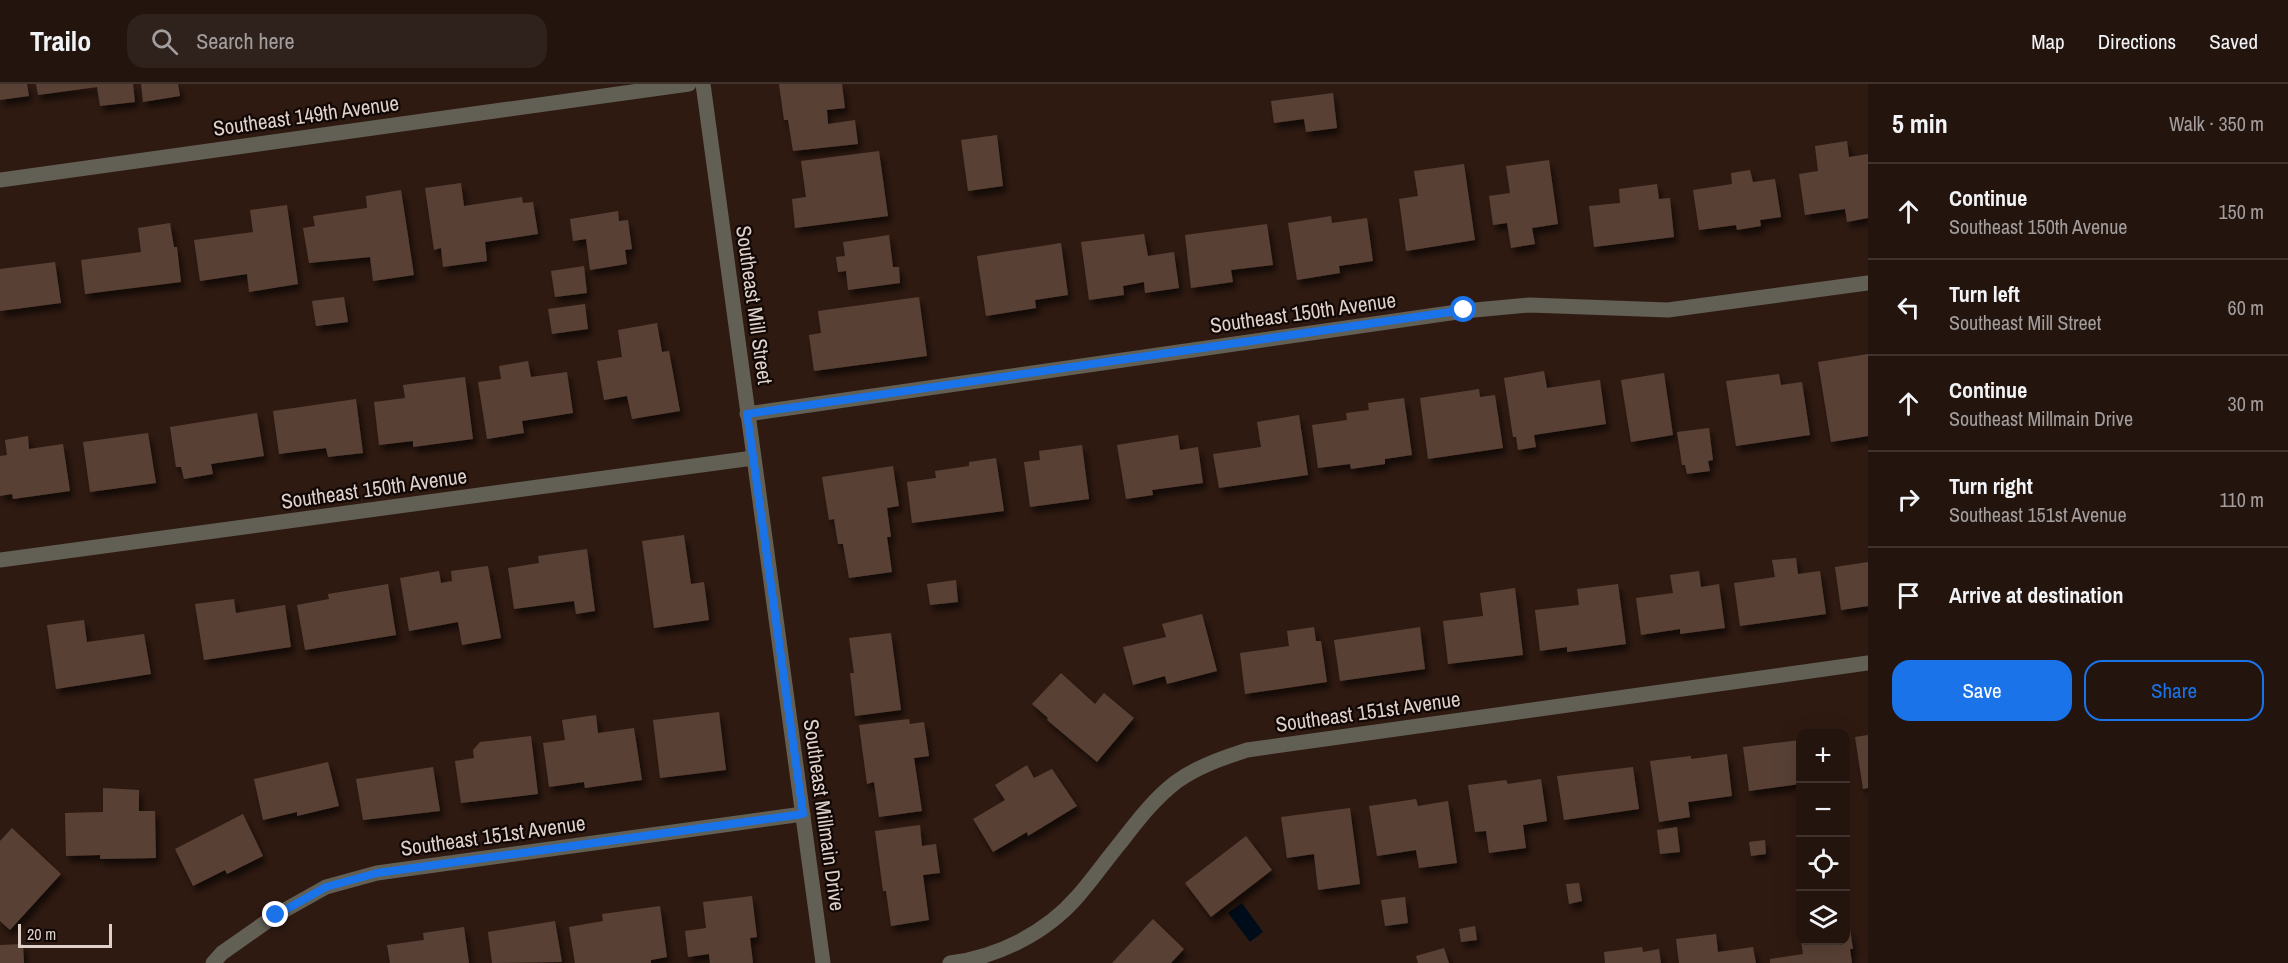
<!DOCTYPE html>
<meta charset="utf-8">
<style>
body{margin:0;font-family:"Archivo Narrow",sans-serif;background:#2f211b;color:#f1f3f6}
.controls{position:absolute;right:18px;bottom:18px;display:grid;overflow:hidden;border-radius:12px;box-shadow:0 6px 24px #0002}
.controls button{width:54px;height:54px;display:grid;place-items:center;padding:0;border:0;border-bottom:2px solid #40332e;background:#23140d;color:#f1f3f6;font:30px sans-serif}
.scale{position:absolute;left:18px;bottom:15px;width:94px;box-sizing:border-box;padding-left:6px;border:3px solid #dfd0ca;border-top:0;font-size:16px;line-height:21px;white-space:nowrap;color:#dfd0ca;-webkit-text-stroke:4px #110705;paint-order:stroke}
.stop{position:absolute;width:18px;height:18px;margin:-14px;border:4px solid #1a73e8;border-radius:50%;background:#fff}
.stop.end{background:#1a73e8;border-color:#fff;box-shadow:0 2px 6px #0008}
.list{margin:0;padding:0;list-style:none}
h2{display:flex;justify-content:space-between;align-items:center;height:78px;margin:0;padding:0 24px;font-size:26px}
h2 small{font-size:20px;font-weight:400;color:#a39e9d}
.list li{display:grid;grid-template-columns:39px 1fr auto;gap:18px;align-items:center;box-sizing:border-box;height:96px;padding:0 24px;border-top:2px solid #40332e}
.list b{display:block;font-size:22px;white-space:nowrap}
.list p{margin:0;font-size:20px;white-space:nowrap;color:#a39e9d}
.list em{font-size:20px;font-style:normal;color:#a39e9d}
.actions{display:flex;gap:12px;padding:18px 24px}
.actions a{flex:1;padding:14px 0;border:2px solid #1a73e8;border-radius:18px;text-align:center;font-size:21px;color:#1a73e8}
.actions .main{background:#1a73e8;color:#fff}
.icon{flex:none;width:33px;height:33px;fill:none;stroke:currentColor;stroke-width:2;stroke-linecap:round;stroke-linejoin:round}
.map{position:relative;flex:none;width:1868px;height:879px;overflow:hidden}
header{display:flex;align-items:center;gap:36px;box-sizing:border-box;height:84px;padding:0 30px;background:#23140d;border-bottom:2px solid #40332e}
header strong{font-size:28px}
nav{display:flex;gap:33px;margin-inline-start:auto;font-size:21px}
.search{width:420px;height:54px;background:#2f211b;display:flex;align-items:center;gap:15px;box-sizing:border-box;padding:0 21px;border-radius:18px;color:#a39e9d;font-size:22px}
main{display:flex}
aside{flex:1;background:#23140d}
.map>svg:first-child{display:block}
.water{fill:#000c19}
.building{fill:#594036;filter:url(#shadow)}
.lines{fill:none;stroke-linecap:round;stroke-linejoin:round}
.minor{stroke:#625f55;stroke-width:15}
.tertiary{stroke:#625f55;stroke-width:15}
.route{stroke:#1a73e8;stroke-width:8}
.labels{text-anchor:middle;stroke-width:4.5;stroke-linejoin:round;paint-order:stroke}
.street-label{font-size:21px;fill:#dfd0ca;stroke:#110705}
</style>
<header>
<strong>Trailo</strong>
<div class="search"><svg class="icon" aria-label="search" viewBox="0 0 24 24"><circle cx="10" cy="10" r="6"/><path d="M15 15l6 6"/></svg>Search here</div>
<nav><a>Map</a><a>Directions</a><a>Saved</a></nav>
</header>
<main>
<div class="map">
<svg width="1868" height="879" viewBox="0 0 1868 879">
<defs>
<filter id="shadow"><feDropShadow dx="3.5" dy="6" stdDeviation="3" flood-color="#0009"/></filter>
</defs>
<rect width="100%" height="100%" fill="#2f1a11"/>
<!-- water -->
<polygon class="water" points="1242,819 1263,848 1250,858 1228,829"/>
<!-- building -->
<g class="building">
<polygon points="0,0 27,0 29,12 0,16"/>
<polygon points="36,0 133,0 135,18 100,22 97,3 38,11"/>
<polygon points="141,0 178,0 180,12 143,18"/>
<polygon points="779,0 842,0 845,24 827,26 828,40 855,36 858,60 793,67 788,36 784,36"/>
<polygon points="1333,9 1337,44 1306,48 1304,35 1274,39 1271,17"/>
<polygon points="997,51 1003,102 968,107 961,56"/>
<polygon points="1847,57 1849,73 1868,70 1868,134 1847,138 1845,125 1805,131 1799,90 1818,87 1815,62"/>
<polygon points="879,67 888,132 795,144 792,115 806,113 801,77"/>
<polygon points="1549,76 1558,140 1532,144 1535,160 1511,164 1507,139 1493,141 1489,112 1510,109 1506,82"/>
<polygon points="1464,80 1475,156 1406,167 1399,115 1418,112 1414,87"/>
<polygon points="1750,86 1753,98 1775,95 1781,133 1760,136 1761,142 1737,146 1736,141 1699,146 1693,106 1732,100 1731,89"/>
<polygon points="461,99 464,122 522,113 523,119 533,118 538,150 485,158 487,177 443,183 441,164 434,166 425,104"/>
<polygon points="1657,100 1659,115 1670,114 1674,153 1594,163 1589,122 1620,119 1619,105"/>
<polygon points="401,106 414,191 373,197 370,173 309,179 303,144 315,142 313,132 367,124 366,112"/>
<polygon points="287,121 298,200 249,208 247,190 200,197 194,156 253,148 250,126"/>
<polygon points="618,127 619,137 628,136 632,165 625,166 627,180 590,186 586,155 573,157 570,135"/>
<polygon points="1331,132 1332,139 1367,134 1373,177 1339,182 1340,189 1297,196 1288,139"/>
<polygon points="170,139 174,163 177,163 181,198 85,210 81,176 141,168 138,144"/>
<polygon points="1267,140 1273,181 1231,186 1233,198 1191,204 1185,151"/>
<polygon points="1144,150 1148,172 1174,168 1179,204 1145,209 1144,198 1123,202 1124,211 1089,216 1081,158"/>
<polygon points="889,151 893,183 899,183 900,199 848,206 846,187 838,188 836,173 845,172 843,158"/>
<polygon points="1061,159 1068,211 1035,216 1036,224 986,232 977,172"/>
<polygon points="55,178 61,219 0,227 0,185"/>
<polygon points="584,182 587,209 555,213 551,187"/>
<polygon points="344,213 348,238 316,242 312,217"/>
<polygon points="919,213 927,272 814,287 809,251 821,249 818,227"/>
<polygon points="585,220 588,245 552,250 548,225"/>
<polygon points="657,239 662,268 669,267 680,327 632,335 627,312 604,316 597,277 622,273 618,246"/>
<polygon points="1868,270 1868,352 1831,358 1818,278"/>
<polygon points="528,277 531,293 567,288 573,329 522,337 524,349 487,355 478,298 501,295 499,282"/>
<polygon points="1544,287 1547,304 1600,296 1606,340 1534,351 1536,363 1518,366 1516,353 1513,353 1504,294"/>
<polygon points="1664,289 1673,351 1631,358 1621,296"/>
<polygon points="1779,290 1781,301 1802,298 1810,351 1736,362 1726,297"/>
<polygon points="465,293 473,355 413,363 413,357 379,361 374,318 405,314 403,301"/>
<polygon points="1479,305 1480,313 1495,311 1503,364 1428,375 1420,314"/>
<polygon points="1404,314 1412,371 1385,375 1385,380 1351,385 1350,380 1318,384 1312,341 1347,336 1346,329 1369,326 1368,319"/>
<polygon points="356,315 363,369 328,373 326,364 279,370 273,327"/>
<polygon points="257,329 264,372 211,380 213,390 184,395 181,383 176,383 170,343"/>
<polygon points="1299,331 1308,391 1219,404 1213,370 1261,363 1257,338"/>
<polygon points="1709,344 1713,376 1708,377 1710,387 1687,390 1685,381 1682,381 1677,348"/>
<polygon points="148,349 156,399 90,408 83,358"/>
<polygon points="1178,351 1180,366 1198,363 1203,399 1152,406 1153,411 1126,415 1117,361"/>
<polygon points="28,352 29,365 63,360 70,407 13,415 12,410 0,412 0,372 7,371 5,356"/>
<polygon points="1082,361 1089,415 1030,423 1024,378 1040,376 1039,367"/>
<polygon points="996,374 1004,427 912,439 907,398 936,394 935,387 969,382 969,378"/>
<polygon points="893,382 899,422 887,424 891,453 887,453 892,488 849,494 843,460 838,460 834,435 829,436 822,393"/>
<polygon points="684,451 691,500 704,498 709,536 654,544 642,457"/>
<polygon points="587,465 595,527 576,530 574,517 514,525 508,484 539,479 538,472"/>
<polygon points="1796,474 1798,490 1820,487 1826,530 1740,542 1734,499 1775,493 1772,476"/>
<polygon points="1868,478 1868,522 1841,526 1835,483"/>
<polygon points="488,482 501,554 462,561 458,538 409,547 400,494 439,487 441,499 452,497 451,487"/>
<polygon points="1699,487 1701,503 1719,500 1725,544 1680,550 1680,545 1641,551 1636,514 1673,509 1670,491"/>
<polygon points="956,496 958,518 930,521 927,500"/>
<polygon points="388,500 396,551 305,566 297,521 329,515 328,510"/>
<polygon points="1618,500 1626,560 1567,568 1567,563 1540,567 1535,526 1579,521 1577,505"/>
<polygon points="1515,504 1523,571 1448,580 1443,537 1483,532 1480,509"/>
<polygon points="234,515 236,529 285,521 291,563 204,576 195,520"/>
<polygon points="1202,530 1217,587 1167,600 1165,592 1133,601 1123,563 1166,553 1162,540"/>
<polygon points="84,536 87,558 144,550 151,590 56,605 47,541"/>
<polygon points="1314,543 1316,557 1321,557 1327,598 1245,610 1240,569 1289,562 1287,547"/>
<polygon points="1420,543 1425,585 1340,597 1334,556"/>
<polygon points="891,549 901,626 855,632 850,589 854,589 849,554"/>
<polygon points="1061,589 1095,620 1104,609 1134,634 1097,678 1047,636 1048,634 1032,620"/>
<polygon points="719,628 726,686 660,694 653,636"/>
<polygon points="596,631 598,649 634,644 642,696 585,704 584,698 549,703 543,659 565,656 562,636"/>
<polygon points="909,635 910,640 924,638 929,672 914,674 922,727 879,733 874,698 867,700 859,641"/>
<polygon points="1868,651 1868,704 1863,705 1855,653"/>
<polygon points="531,652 538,710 461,719 455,677 474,674 473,666 480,658"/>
<polygon points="1800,656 1800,700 1749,707 1743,663"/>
<polygon points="1727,670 1732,712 1688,718 1690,733 1659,738 1650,677 1691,672 1691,675"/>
<polygon points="328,678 339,722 297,732 297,728 263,736 254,695"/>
<polygon points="1027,681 1034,694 1052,685 1077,722 1028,752 1027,748 993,768 973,735 1005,716 995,701"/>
<polygon points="433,683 440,727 363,736 356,695"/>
<polygon points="1633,683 1639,725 1564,736 1557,692"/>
<polygon points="1541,695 1547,737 1523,741 1526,764 1489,769 1486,747 1475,748 1468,701 1506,696 1508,700"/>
<polygon points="103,704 139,706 139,727 155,727 156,774 100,775 100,771 66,772 65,729 103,728"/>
<polygon points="1416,715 1418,722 1448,717 1457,779 1419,784 1416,766 1377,772 1369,722"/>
<polygon points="1350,724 1360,800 1318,806 1314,770 1287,774 1281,733"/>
<polygon points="243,730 263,772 227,790 225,786 193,802 175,765"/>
<polygon points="920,741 922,762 936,760 940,789 923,791 929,836 891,842 886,807 883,807 875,747"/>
<polygon points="1677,743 1680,768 1660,770 1657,746"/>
<polygon points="12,744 61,790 10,846 0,837 0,757"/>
<polygon points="1246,752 1272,786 1211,833 1185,799"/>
<polygon points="1765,756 1766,770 1751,772 1749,758"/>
<polygon points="1579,799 1582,817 1569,820 1566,800"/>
<polygon points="752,812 757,853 750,854 753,879 710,879 709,870 688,873 685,847 706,844 703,818"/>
<polygon points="1405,813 1408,839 1385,842 1381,816"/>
<polygon points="660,822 667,873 651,876 651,879 575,879 569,843 603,837 602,830"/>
<polygon points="1153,835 1184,865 1171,879 1112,879"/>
<polygon points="555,837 562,878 492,879 488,848"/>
<polygon points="1475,842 1477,856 1461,858 1459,845"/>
<polygon points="464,843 469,879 390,879 387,861 424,856 423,849"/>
<polygon points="1850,845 1853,865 1850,865 1852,879 1770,879 1770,875 1803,870 1801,856 1846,856 1846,846"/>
<polygon points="1716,850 1718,868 1753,863 1756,879 1679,879 1676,855"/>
<polygon points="23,860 24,879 0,879 0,861"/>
<polygon points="1642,863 1643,868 1659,865 1661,879 1605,879 1604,868"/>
<polygon points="1444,864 1449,879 1418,879 1416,872"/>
</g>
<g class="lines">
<!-- minor -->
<g class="minor">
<polyline points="0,96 689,0"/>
<polyline points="747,330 1464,227 1529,221 1668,226 1868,199"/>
<polyline points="0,476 753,374"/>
<polyline points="213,879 222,869 276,831 326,803 377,789 803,730"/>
<path d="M950,879C998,873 1046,849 1078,812C1093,795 1106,776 1121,758C1138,736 1154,715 1176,698C1198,682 1223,674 1247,666L1868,579"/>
</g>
<!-- tertiary -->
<polyline class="tertiary" points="703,0 823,879"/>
</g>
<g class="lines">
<!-- route -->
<polyline class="route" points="276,831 326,803 377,789 803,730 747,330 1464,226"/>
</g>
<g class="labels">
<!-- street labels -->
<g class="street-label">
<text transform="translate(306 32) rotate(-8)" y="7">Southeast 149th Avenue</text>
<text transform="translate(754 221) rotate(82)" y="7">Southeast Mill Street</text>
<text transform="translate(1303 229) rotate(-8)" y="7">Southeast 150th Avenue</text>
<text transform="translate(374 405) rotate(-8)" y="7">Southeast 150th Avenue</text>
<text transform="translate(1368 628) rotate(-8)" y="7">Southeast 151st Avenue</text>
<text transform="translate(824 731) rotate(82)" y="7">Southeast Millmain Drive</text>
<text transform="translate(493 752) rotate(-8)" y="7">Southeast 151st Avenue</text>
</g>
</g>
</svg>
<div class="controls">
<button>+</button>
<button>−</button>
<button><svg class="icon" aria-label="locate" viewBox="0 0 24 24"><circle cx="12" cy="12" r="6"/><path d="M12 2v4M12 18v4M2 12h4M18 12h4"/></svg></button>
<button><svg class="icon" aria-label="layers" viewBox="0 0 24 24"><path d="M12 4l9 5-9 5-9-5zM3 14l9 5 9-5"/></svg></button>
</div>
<div class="scale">20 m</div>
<div class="stop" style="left:1464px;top:226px"></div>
<div class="stop end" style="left:276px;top:831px"></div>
</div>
<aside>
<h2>5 min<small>Walk · 350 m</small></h2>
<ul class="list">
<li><svg class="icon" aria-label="ahead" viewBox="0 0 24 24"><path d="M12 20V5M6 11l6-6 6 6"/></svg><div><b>Continue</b><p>Southeast 150th Avenue</p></div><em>150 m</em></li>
<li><svg class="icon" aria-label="left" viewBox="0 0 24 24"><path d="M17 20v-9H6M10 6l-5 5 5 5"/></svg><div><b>Turn left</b><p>Southeast Mill Street</p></div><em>60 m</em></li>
<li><svg class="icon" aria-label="ahead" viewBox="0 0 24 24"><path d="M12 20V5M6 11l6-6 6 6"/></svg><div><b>Continue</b><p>Southeast Millmain Drive</p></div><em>30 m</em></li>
<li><svg class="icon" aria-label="right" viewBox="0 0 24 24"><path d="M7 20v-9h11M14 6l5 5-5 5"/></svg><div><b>Turn right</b><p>Southeast 151st Avenue</p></div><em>110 m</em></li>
<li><svg class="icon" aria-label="arrive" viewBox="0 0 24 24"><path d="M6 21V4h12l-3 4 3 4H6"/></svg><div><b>Arrive at destination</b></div></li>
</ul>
<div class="actions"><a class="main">Save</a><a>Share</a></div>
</aside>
</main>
